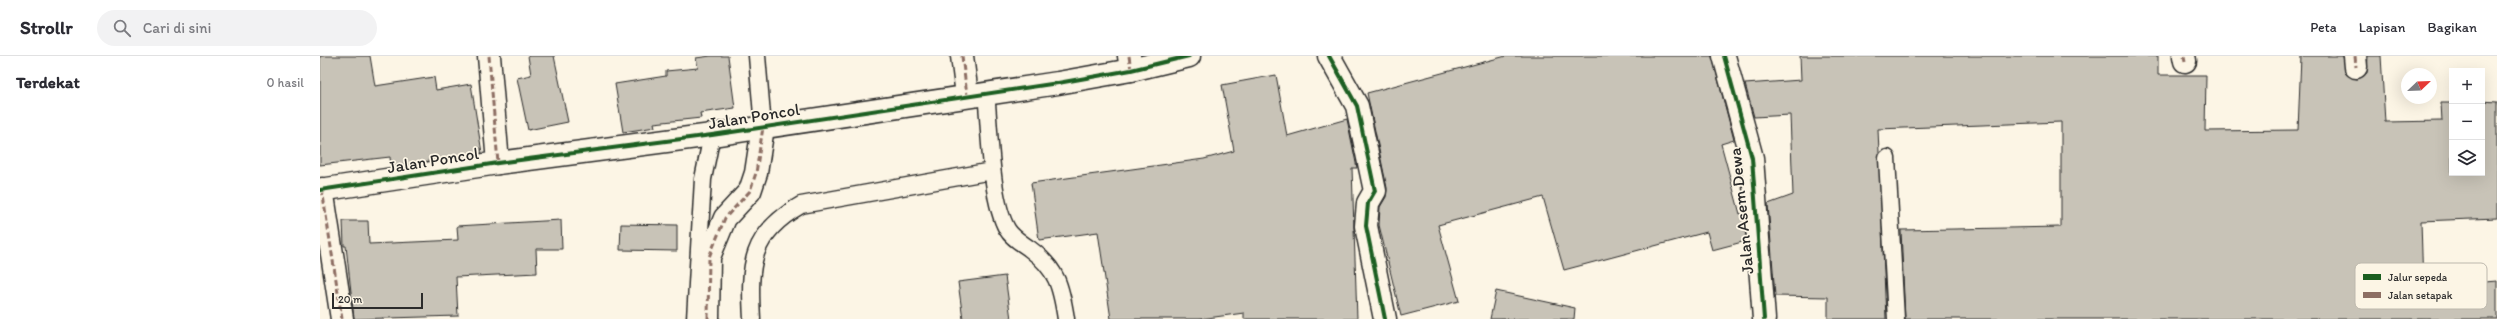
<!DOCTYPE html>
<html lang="id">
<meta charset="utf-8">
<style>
body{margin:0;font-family:Itim,sans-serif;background:#f2f2f3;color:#2b2b33}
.controls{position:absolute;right:12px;top:12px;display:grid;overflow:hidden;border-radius:0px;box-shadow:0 4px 16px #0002}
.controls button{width:36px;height:36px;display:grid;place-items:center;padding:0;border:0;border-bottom:1px solid #e1e1e2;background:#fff;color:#2b2b33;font:20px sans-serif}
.compass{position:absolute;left:2081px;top:12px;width:36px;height:36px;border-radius:50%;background:#fff;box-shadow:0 4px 16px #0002;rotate:67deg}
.scale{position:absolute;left:12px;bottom:10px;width:91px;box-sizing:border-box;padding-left:4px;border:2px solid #2b2b2b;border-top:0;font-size:11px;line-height:14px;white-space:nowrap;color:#2b2b2b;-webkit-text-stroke:3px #fcf5e5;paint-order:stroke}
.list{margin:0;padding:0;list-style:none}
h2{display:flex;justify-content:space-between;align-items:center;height:52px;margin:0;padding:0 16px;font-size:17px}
h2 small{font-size:13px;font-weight:400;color:#7c7c81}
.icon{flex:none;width:22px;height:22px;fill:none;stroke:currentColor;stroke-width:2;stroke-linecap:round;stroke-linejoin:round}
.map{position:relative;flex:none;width:2177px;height:263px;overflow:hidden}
header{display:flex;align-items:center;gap:24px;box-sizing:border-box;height:56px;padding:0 20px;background:#fff;border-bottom:1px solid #e1e1e2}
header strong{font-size:19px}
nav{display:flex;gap:22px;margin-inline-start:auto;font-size:14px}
.search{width:280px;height:36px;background:#f2f2f3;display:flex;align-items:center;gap:10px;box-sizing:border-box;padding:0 14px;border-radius:22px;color:#7c7c81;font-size:15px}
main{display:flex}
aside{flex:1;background:#fff}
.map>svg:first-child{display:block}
.building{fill:#c8c3b7;stroke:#2b2b2b}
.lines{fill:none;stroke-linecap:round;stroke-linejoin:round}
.service-casing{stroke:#2b2b2b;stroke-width:19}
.minor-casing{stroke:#2b2b2b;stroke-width:25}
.tertiary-casing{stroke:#2b2b2b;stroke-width:25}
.service{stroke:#fcf5e5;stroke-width:16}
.minor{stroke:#fcf5e5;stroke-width:22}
.tertiary{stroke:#fcf5e5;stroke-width:22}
.quiet{stroke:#8d6e63;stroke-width:3;stroke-dasharray:6 3;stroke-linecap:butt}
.cycleway-casing{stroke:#fcf5e5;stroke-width:6}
.cycleway{stroke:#1b5e20;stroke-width:4}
.labels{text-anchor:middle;stroke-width:3.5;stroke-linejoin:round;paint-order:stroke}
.street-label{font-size:17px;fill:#2b2b2b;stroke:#fcf5e5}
.key{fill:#fcf5e5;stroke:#bdb8ad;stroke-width:1}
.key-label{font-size:11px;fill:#2b2b2b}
</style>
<header>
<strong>Strollr</strong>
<div class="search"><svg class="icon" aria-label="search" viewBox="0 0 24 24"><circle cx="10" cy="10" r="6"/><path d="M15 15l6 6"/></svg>Cari di sini</div>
<nav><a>Peta</a><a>Lapisan</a><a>Bagikan</a></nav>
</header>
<main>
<aside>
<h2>Terdekat<small>0 hasil</small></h2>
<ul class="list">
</ul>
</aside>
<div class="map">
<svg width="2177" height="263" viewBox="0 0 2177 263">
<rect width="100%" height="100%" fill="#fcf5e5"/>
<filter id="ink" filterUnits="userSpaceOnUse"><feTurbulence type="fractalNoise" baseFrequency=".025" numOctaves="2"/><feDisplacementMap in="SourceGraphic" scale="8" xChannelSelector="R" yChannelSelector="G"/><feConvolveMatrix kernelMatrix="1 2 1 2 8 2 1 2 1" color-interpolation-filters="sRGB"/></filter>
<g filter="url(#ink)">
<!-- building -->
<g class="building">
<polygon points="0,0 50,0 55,30 114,21 116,34 151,28 162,97 71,111 70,101 0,109"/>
<polygon points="208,0 234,0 248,66 208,74 197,22 211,19"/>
<polygon points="391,0 408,0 415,52 380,57 381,62 334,67 335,71 303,76 295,28 346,20 346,15 378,12 376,2"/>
<polygon points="1186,0 1392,0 1414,84 1401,88 1420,158 1424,157 1426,185 1392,194 1387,176 1244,214 1223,141 1118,169 1139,245 1081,260 1059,169 1060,151 1066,141 1067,132 1047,37"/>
<polygon points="1480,0 1838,0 1838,19 1886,19 1885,75 1978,74 1981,0 2023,0 2026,18 2037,23 2047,17 2048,0 2061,0 2065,66 2122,65 2121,47 2132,47 2132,117 2162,117 2162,45 2177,46 2177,162 2101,165 2103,231 2177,225 2177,263 1585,263 1581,174 1741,171 1741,66 1558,73 1566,263 1508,263 1508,241 1455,240 1448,148 1473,139 1470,59 1434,61 1425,28 1481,24"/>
<polygon points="956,19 967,80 1027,63 1037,112 1032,112 1037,263 924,263 924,257 880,263 791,263 778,176 719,184 711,127 884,103 914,95 902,29"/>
<polygon points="241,164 242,193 216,193 217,217 136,221 138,260 34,263 26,190 24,190 23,165 48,165 49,188 138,184 137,170"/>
<polygon points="301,168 357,169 357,195 300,194"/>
<polygon points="685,220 691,263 643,263 638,226"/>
<polygon points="1176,235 1255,252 1254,263 1170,263"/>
</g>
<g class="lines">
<!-- service casing -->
<g class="service-casing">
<g id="service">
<polyline points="437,0 443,71"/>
<path d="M666,37C670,73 670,143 687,173C692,182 702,187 710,193C737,213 741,230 746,263"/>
<polyline points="1567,102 1576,263"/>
<polyline points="375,263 383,123 392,79"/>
<path d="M432,263C429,209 430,178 481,149L672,115"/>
</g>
</g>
<!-- minor casing -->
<g class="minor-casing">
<g id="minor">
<polyline points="169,0 178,107"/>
<polyline points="642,0 647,39"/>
<polyline points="809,0 811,14"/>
<polyline points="1009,0 1037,50 1055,135 1048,147 1046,170 1065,263"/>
<polyline points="1404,0 1432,102 1444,263"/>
<polyline points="1864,0 1865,5"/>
<polyline points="2035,0 2036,11"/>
<polyline points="2,133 22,263"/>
<polyline points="388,263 389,201 405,162 430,135 436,117 443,71"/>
</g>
</g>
<!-- tertiary casing -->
<g class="tertiary-casing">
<polyline id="tertiary" points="0,134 178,107 392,79 738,27 811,14 869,0"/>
</g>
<!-- service -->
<use href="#service" class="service"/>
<!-- minor -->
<use href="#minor" class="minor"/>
<!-- tertiary -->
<use href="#tertiary" class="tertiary"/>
<!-- quiet -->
<g class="quiet">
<polyline points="169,0 178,107"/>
<polyline points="642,0 647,39"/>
<polyline points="809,0 811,14"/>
<polyline points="1864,0 1865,5"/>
<polyline points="2035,0 2036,11"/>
<polyline points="2,133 22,263"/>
<polyline points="388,263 389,201 405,162 430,135 436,117 443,71"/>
</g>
<!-- cycleway casing -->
<g class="cycleway-casing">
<g id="cycleway">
<polyline points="1009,0 1037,50 1055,135 1048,147 1046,170 1065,263"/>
<polyline points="1404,0 1432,102 1444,263"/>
<polyline points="0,134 178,107 392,79 738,27 811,14 869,0"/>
</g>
</g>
<!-- cycleway -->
<use href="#cycleway" class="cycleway"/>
</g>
</g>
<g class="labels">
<!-- street labels -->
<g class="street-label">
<text transform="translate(434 60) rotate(-9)" y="6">Jalan Poncol</text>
<text transform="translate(113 104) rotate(-9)" y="6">Jalan Poncol</text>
<text transform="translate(1421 155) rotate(-96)" y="6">Jalan Asem Dewa</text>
</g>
</g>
<!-- legend -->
<rect x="2035" y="207" width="132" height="46" rx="6" class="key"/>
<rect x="2043" y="218" width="18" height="6" fill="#1b5e20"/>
<rect x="2043" y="236" width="18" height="6" fill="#8d6e63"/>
<g class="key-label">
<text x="2068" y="225">Jalur sepeda</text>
<text x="2068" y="243">Jalan setapak</text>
</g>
</svg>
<div class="controls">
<button>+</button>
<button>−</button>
<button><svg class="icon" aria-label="layers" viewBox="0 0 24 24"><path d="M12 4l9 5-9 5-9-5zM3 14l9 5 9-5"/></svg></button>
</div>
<svg class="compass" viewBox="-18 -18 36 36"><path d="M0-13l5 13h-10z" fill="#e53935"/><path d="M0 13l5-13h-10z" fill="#7c7c81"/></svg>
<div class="scale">20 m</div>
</div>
</main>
